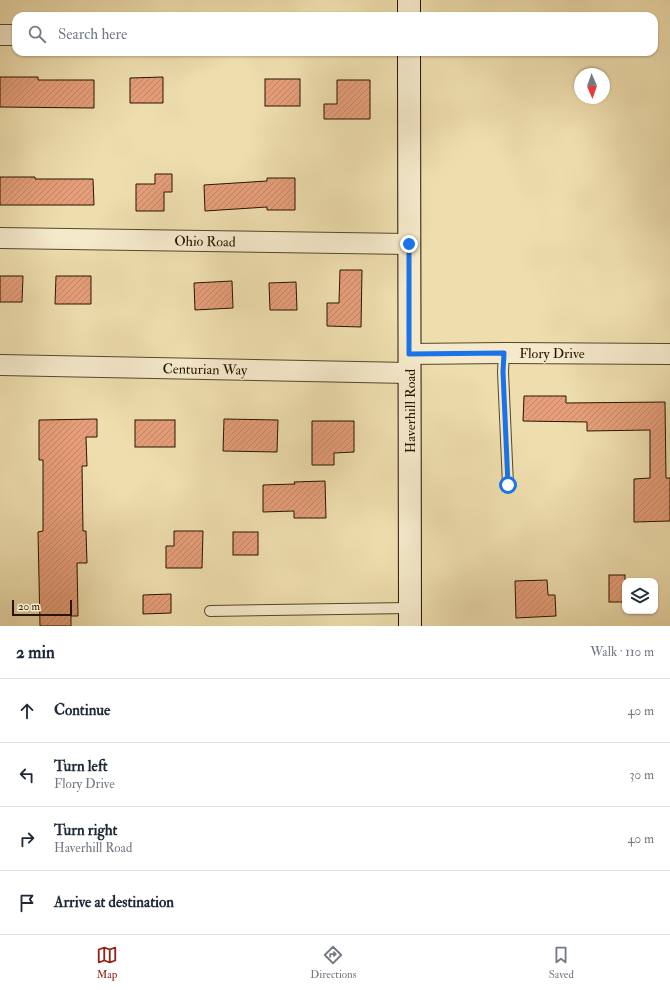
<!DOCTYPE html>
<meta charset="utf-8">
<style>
body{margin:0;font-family:"IM FELL Double Pica",serif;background:#f6f6f7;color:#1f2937}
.controls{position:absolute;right:12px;bottom:12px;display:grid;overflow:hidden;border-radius:8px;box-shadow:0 1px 3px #0004}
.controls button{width:36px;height:36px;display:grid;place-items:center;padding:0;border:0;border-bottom:1px solid #e0e1e3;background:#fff;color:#1f2937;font:20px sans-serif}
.compass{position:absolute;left:574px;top:68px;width:36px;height:36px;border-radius:50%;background:#fff;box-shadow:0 1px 3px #0004;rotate:178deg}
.scale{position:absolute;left:12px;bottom:10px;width:60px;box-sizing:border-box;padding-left:4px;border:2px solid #271401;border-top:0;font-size:11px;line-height:14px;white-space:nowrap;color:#271401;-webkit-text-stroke:3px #f4e9ca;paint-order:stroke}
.stop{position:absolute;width:12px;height:12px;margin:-9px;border:3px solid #1a73e8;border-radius:50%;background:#fff}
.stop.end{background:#1a73e8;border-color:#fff;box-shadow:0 1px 4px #0008}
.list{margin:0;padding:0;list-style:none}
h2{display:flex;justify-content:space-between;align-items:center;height:52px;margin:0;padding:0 16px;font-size:17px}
h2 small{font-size:13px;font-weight:400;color:#747a83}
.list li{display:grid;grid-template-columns:26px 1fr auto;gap:12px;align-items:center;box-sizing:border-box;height:64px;padding:0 16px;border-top:1px solid #e0e1e3}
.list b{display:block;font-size:15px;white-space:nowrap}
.list p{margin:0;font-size:13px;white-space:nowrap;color:#747a83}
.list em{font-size:13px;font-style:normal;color:#747a83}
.icon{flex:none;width:22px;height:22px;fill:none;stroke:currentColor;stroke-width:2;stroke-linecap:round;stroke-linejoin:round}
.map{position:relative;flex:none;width:670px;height:626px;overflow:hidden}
.search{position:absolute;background:#fff;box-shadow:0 1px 3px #0004;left:12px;right:12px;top:12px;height:44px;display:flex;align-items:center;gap:10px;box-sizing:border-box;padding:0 14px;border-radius:12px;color:#747a83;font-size:15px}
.sheet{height:308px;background:#fff}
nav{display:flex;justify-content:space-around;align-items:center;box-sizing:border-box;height:56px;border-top:1px solid #e0e1e3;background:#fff;font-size:11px;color:#747a83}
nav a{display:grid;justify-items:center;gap:2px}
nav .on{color:#8f2418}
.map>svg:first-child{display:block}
.building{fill:url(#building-hatch);stroke:#271401}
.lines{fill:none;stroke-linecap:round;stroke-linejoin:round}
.lane-casing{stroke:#59462c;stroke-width:12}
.street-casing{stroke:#59462c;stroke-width:22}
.secondary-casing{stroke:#271401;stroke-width:24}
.lane{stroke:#f4e9ca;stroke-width:10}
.street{stroke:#f4e9ca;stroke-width:20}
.secondary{stroke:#f4e9ca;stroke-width:22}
.route{stroke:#1a73e8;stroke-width:5}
.labels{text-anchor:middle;stroke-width:3;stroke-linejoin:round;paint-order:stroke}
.street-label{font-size:14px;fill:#271401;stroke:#f4e9ca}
</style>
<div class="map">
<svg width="670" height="626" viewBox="0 0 670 626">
<defs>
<pattern id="building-hatch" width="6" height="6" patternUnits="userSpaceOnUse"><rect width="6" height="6" fill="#e59e79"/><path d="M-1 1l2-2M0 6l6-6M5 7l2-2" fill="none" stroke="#c48767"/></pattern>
</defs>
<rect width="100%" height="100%" fill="#eeddad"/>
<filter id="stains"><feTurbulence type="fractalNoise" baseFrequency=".005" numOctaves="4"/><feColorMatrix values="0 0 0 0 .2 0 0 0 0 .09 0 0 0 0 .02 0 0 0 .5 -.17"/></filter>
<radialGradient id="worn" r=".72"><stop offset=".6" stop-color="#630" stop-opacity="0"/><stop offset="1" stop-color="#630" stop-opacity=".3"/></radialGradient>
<!-- building -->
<g class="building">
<polygon points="0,77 38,77 38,80 94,80 94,108 0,107"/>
<polygon points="163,77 163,103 130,103 130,78"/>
<rect x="265" y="79" width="35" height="27"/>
<polygon points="337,80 370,80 370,119 324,119 324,104 337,104"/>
<polygon points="155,174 172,174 172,192 164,192 164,211 136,211 136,184 155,184"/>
<polygon points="0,177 35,177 35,179 93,179 94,205 0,205"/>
<polygon points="267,178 295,178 295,210 267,210 267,207 205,211 204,185 267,181"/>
<polygon points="340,270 362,270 361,327 327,326 327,303 339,303"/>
<polygon points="0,276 23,276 22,302 0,302"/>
<polygon points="56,276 91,276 91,304 55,304"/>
<polygon points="232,281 233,308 195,310 194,283"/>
<polygon points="296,282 297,310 270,310 269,283"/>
<polygon points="524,396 566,396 566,403 665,402 666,478 670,478 670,521 634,522 634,479 650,478 650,430 587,431 587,422 523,421"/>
<polygon points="97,419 97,437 86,437 87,466 82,466 83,531 86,531 87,563 77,563 78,616 71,616 71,626 40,626 38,532 43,531 43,460 39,460 39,420"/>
<polygon points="224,419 278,420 277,452 223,451"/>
<rect x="135" y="420" width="40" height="27"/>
<polygon points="312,421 354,421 354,452 334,453 334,465 312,465"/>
<polygon points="325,481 326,518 294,518 294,511 263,512 263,485 295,484 294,482"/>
<polygon points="174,531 203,531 202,568 166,568 166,546 174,546"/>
<rect x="233" y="532" width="25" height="23"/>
<rect x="609" y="575" width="16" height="27"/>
<polygon points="547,580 548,595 555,595 556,616 516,618 515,581"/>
<polygon points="171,594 171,613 143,614 143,595"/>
</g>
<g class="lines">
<!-- lane casing -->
<g class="lane-casing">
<g id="lane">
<polyline points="504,353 503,372 508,485"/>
<polyline points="210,611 410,608"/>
</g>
</g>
<!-- street casing -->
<g class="street-casing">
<g id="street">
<polyline points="0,35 16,35"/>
<polyline points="0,238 409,244"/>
<polyline points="409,354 504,353 670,354"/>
<polyline points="0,365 409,373"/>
</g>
</g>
<!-- secondary casing -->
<g class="secondary-casing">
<g id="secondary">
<polyline points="409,16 409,0"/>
<polyline points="409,52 410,626"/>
</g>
</g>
<!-- lane -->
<use href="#lane" class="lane"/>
<!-- street -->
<use href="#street" class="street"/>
<!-- secondary -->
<use href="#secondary" class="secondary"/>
</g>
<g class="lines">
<!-- route -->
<polyline class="route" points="409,244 409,354 504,353 503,372 508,485"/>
</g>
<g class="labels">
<!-- street labels -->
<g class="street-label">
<text transform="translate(205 241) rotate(1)" y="5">Ohio Road</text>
<text x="552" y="358">Flory Drive</text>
<text transform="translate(205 369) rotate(1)" y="5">Centurian Way</text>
<text transform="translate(410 411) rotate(-90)" y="5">Haverhill Road</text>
</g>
</g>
<rect width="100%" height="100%" filter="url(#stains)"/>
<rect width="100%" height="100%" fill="url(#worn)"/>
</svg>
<div class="controls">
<button><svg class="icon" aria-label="layers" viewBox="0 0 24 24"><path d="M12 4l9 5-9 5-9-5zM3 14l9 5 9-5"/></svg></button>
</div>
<svg class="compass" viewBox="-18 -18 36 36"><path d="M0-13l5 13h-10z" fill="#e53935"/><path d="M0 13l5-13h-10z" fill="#747a83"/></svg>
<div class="scale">20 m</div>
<div class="stop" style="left:508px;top:485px"></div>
<div class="stop end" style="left:409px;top:244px"></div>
<div class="search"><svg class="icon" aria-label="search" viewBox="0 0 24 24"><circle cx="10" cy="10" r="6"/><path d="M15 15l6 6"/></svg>Search here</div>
</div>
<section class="sheet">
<h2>2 min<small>Walk · 110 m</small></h2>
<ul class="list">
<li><svg class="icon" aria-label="ahead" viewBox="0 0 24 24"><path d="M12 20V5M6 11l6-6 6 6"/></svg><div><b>Continue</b></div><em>40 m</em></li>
<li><svg class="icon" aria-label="left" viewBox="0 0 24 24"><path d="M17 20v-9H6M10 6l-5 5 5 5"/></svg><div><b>Turn left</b><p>Flory Drive</p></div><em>30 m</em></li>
<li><svg class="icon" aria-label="right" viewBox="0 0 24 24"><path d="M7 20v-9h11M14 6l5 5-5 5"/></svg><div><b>Turn right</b><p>Haverhill Road</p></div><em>40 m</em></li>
<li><svg class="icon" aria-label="arrive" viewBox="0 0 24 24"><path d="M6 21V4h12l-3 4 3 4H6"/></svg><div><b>Arrive at destination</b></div></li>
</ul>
</section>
<nav>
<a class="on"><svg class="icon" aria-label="map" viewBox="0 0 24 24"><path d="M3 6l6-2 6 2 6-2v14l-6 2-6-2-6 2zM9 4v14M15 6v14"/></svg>Map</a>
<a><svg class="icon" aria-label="directions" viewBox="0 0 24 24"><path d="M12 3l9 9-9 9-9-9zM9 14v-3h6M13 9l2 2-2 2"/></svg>Directions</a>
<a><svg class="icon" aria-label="saved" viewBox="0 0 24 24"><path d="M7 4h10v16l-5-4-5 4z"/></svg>Saved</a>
</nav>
